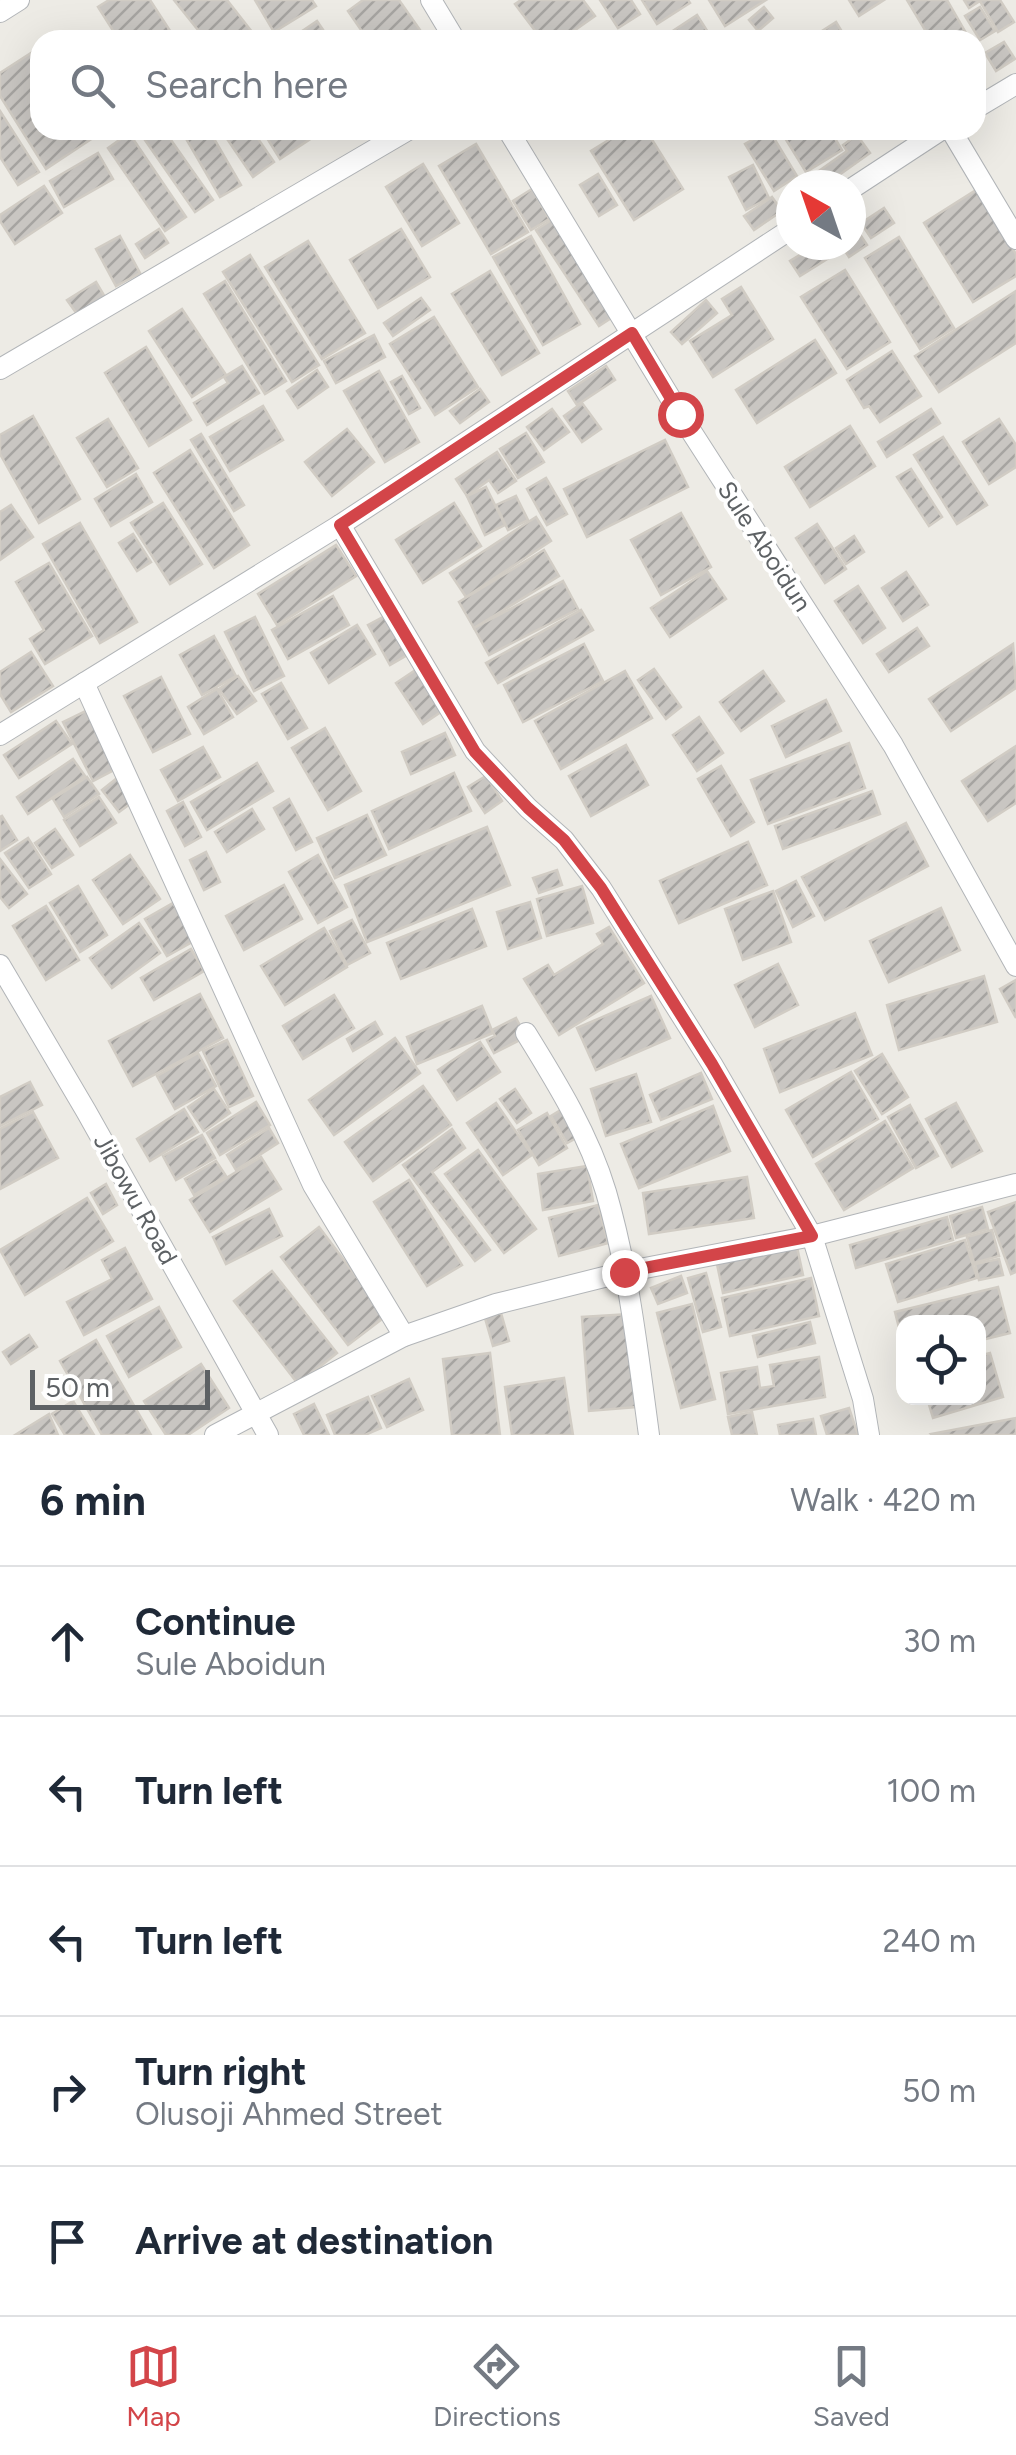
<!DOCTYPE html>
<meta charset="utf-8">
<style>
body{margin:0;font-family:Figtree,sans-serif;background:#f2f2f3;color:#1f2937}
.controls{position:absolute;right:30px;bottom:30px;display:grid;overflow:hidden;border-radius:20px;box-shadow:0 10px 40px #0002}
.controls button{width:90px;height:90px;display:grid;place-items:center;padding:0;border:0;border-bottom:2px solid #e0e1e3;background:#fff;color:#1f2937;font:50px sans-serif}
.compass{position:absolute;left:776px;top:170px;width:90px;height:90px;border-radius:50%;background:#fff;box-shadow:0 10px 40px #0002;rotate:320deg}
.scale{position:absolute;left:30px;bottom:25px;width:180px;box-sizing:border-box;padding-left:10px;border:5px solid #5d6164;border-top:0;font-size:28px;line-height:35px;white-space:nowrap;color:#5d6164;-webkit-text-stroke:8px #fff;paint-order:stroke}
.stop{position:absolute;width:30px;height:30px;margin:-22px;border:8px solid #d34549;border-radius:50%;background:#fff}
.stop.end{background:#d34549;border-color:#fff;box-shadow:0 2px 10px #0008}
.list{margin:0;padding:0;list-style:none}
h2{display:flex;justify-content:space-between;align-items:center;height:130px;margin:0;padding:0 40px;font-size:42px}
h2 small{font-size:32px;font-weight:400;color:#747a83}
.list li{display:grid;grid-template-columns:65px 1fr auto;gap:30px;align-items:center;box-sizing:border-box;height:150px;padding:0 40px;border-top:2px solid #e0e1e3}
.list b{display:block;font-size:38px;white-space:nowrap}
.list p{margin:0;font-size:32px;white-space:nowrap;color:#747a83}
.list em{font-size:32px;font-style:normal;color:#747a83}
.icon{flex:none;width:55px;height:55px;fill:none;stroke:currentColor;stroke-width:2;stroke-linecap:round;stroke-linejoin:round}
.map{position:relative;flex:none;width:1016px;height:1435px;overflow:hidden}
.search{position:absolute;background:#fff;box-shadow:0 10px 40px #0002;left:30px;right:30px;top:30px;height:110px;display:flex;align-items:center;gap:25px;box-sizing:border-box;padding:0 35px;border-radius:30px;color:#747a83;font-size:38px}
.sheet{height:880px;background:#fff}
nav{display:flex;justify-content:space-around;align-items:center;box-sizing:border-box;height:140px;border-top:2px solid #e0e1e3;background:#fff;font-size:28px;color:#747a83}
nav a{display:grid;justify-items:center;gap:5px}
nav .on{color:#d34549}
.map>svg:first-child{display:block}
.building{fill:url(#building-hatch);stroke:#d1ccc4;stroke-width:2.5}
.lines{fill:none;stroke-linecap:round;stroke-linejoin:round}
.street-casing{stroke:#b2b5b8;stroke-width:22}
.street{stroke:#fff;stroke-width:20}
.route{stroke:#d34549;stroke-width:12}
.labels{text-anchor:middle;stroke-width:8;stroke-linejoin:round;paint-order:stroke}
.street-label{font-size:25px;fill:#5d6164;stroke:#fff}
</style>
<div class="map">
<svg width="1016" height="1435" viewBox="0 0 1016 1435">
<defs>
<pattern id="building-hatch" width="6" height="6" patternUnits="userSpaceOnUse" patternTransform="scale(2.5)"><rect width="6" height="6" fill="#c9c6c2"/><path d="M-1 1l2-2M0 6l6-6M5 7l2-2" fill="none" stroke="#a6a4a1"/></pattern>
</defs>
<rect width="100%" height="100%" fill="#edebe5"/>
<!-- building -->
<g class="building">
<polygon points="109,0 150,0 176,40 119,40 98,7"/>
<polygon points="174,0 227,0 256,37 252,40 206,40"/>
<polygon points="255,0 312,0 316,6 274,32"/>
<polygon points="363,0 399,0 427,40 368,40 348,11"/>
<polygon points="521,0 583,0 595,16 561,40 542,40 515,4"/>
<polygon points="600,0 631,0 640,14 618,28"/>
<polygon points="642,0 688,0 690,3 657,24"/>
<polygon points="709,0 766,0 725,26"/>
<polygon points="849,0 884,0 859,16"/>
<polygon points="907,0 947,0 970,40 931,40"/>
<polygon points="964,0 1000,0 1014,22 998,32 980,1 969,8"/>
<polygon points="764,7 773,18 758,31 749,20"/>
<polygon points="980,7 995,31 980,40 965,16"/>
<polygon points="697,15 711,37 707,40 659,40"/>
<polygon points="317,21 330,40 289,40"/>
<polygon points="836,22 847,40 823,40 819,33"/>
<polygon points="1004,42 1015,59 996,71 985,53"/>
<polygon points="37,49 40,55 40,130 88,130 93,138 46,169 0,96 0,73"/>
<polygon points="0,111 39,172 18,185 0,157"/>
<polygon points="138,130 164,130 213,200 195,212"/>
<polygon points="181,130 209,130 241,185 220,197"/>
<polygon points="221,130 252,130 274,162 253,177"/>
<polygon points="262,130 320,130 321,132 280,159"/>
<polygon points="625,130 646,130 683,189 634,220 591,151"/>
<polygon points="769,130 797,176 774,191 745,144"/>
<polygon points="780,130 830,130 842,150 806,172"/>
<polygon points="129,133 186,217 165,231 108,148"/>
<polygon points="857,135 870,153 825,185 816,173 847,151 843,145"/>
<polygon points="476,144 528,232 491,254 439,166"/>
<polygon points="98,153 113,179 64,207 50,181"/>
<polygon points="423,164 459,223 422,246 386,187"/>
<polygon points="753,165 769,198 746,210 729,177"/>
<polygon points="598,174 617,205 599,216 580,185"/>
<polygon points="44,186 62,213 15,244 0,221 0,215"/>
<polygon points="532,189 549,219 531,230 513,201"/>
<polygon points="976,190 1016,254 1016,276 973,302 924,223"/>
<polygon points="772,197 782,211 754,230 744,216"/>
<polygon points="884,208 894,223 871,238 861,223"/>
<polygon points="553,219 616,315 599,326 536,230"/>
<polygon points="855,227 867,245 849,257 841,245 851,245 851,230"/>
<polygon points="159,229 168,243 145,258 136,244"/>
<polygon points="401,229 430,277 378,308 350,260"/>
<polygon points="120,236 140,273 116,286 96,249"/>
<polygon points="531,236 580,324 543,345 493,257"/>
<polygon points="899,237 954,328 920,349 865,258"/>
<polygon points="308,241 365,333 322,359 265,267"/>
<polygon points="816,245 820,245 829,258 800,276 790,261"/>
<polygon points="250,255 319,365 292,382 223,272"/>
<polygon points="845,270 890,342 847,369 801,297"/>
<polygon points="490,271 539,353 502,375 452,294"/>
<polygon points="225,281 286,381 265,394 204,294"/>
<polygon points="96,282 105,297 77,314 67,300"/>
<polygon points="741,287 773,339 713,377 690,341 732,315 722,299"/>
<polygon points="1016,291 1016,343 939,392 915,356"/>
<polygon points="421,298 430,310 393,336 384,323"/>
<polygon points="706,300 717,313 682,344 671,332"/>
<polygon points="182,309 226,375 192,397 149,331"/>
<polygon points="434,317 478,387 435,415 390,344"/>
<polygon points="374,335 385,357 336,383 324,361"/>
<polygon points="815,340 836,373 757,423 736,390"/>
<polygon points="146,347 191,420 149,446 105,373"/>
<polygon points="892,351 921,396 880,422 869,406 864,408 847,380"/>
<polygon points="242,366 259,393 207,425 194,403 228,383 224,377"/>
<polygon points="606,366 615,380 577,405 568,391"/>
<polygon points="317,370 328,387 298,408 287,391"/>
<polygon points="379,371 419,442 385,462 344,391"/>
<polygon points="402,376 420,408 409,414 391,382"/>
<polygon points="480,389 489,402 460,423 450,411"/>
<polygon points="582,403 601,429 582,442 564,416"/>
<polygon points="263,406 283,440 230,471 210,437"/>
<polygon points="552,409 569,432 544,450 527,427"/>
<polygon points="931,409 940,423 887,457 878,442"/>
<polygon points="33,416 80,499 39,523 0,454 0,435"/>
<polygon points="108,419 138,468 107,487 77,438"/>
<polygon points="999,419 1016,445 1016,467 989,484 963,442"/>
<polygon points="850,426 875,466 810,507 785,467"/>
<polygon points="347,429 374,462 332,496 305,462"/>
<polygon points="526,433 544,462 518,478 500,449"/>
<polygon points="201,434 244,505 234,511 191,440"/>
<polygon points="943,437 987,505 957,524 914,455"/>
<polygon points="665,440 688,487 587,537 564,489"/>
<polygon points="190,450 249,545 214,568 154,473"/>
<polygon points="497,452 516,481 498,493 489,480 467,496 456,479"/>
<polygon points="911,469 942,517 929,526 897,477"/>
<polygon points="136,474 152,502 111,526 95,499"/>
<polygon points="546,478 567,514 547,525 527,489"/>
<polygon points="486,487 505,525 485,535 467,496"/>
<polygon points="516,496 528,520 508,530 496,505"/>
<polygon points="163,503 202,564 170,584 131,523"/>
<polygon points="454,503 481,546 423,583 396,540"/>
<polygon points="11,505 33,537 0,560 0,512"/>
<polygon points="681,513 711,567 661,595 631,540"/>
<polygon points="536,517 551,541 466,597 450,573"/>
<polygon points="80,523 137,622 100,643 43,544"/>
<polygon points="817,524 846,569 825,583 796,538"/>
<polygon points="133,534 151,562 137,571 119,543"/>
<polygon points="854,536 864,552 846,564 836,548"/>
<polygon points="336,545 356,576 277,625 258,594"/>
<polygon points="544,550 559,576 474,628 459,602"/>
<polygon points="49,563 92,636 45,664 30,639 44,630 16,582"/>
<polygon points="707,571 726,599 670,637 651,608"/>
<polygon points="906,572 928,605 903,621 882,588"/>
<polygon points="563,581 578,609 489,655 474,628"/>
<polygon points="858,586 885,628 863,643 835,601"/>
<polygon points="333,596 349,625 288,659 272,630"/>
<polygon points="581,610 593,630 498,683 486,663"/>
<polygon points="387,615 409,654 390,665 368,625"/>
<polygon points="255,617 284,676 254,691 225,632"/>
<polygon points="357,625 375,654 329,683 311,653"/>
<polygon points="917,628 929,646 889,672 877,654"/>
<polygon points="214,636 236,676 202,695 180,655"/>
<polygon points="584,644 603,681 523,722 504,685"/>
<polygon points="1013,644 1016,688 951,731 929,699"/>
<polygon points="31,652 53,686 11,712 0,694 0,672"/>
<polygon points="417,669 444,710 423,724 396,683"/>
<polygon points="654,669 681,707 666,719 638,680"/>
<polygon points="625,671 652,718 561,769 535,721"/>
<polygon points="763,671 784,701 741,731 720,702"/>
<polygon points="238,676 256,701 237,714 219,689"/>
<polygon points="161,677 190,734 153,752 124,696"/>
<polygon points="281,683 307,728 288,739 262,694"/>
<polygon points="217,689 233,717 204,734 188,707"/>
<polygon points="826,700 841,731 786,757 772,726"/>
<polygon points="88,710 118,768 93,781 63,722"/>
<polygon points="699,717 723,753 697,771 673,735"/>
<polygon points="56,721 72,744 19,778 4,755"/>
<polygon points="325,728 361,791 328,810 292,748"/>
<polygon points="445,733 455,755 411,774 402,752"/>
<polygon points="849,743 865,788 768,824 751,780"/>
<polygon points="626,745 648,785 591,816 569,776"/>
<polygon points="1016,746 1016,803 988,821 962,781"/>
<polygon points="203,747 220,777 178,801 161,770"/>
<polygon points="73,759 85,776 28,814 17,797"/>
<polygon points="257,763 273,791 207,830 191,802"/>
<polygon points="721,766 754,822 731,836 698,779"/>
<polygon points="454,773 471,811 389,849 372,811"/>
<polygon points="486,776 502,801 485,813 468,787"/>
<polygon points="87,777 99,794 64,817 53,799"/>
<polygon points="117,778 134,801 119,812 102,790"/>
<polygon points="872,791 880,814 783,849 775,826"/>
<polygon points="99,797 116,823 80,846 64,820"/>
<polygon points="289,799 312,842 296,850 274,808"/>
<polygon points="183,802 201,837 185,846 167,811"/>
<polygon points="252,809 264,829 227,852 215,832"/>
<polygon points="367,815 386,855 335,878 317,838"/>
<polygon points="2,816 17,840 0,851 0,817"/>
<polygon points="906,823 928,866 825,920 802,877"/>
<polygon points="487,827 510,885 367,942 345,885"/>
<polygon points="55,829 73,855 52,868 35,843"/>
<polygon points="28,838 51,874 29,888 5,853"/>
<polygon points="748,842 767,885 679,923 660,881"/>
<polygon points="206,852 220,882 204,890 190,860"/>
<polygon points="130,855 160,899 123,924 93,880"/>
<polygon points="318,855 347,907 318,923 289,872"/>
<polygon points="0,859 27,894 9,908 0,897"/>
<polygon points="557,870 562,885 539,893 533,878"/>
<polygon points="796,881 814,916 793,927 776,891"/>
<polygon points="284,885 302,919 244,950 226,916"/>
<polygon points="78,886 107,935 80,952 50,903"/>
<polygon points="582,886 593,923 547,936 537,899"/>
<polygon points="773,891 791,942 743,960 725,909"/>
<polygon points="530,902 541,938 508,949 497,912"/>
<polygon points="173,903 194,941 167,956 145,919"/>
<polygon points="46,906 79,960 46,980 13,926"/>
<polygon points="941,908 960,950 889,982 870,941"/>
<polygon points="472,909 486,946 401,979 387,943"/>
<polygon points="352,920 370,953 347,965 330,931"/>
<polygon points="139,923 160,953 112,988 90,958"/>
<polygon points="609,927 644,983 559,1035 524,979 548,965 554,975 603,944 597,934"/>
<polygon points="324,928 347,967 285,1005 261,966"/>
<polygon points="191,949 204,971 154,1000 141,978"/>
<polygon points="778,964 798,1005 755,1027 735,985"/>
<polygon points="984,976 997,1022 899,1050 887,1005"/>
<polygon points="1016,980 1016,1018 1000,989"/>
<polygon points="200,994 223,1038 133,1086 109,1041"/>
<polygon points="334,995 354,1028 303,1059 283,1026"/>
<polygon points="651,996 670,1038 596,1070 577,1028"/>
<polygon points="482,1006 493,1033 417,1064 407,1037"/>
<polygon points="855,1013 872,1055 780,1092 764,1049"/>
<polygon points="516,1018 526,1037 494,1053 487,1040 495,1036 492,1030"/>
<polygon points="375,1022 382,1034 353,1051 347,1039"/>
<polygon points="395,1038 420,1073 334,1135 309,1100"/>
<polygon points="227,1040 253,1096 229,1107 203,1051"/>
<polygon points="480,1042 500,1072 457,1100 438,1070"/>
<polygon points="198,1053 216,1086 175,1109 157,1076"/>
<polygon points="882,1054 908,1097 882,1114 855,1071"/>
<polygon points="851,1072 878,1119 813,1157 786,1110"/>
<polygon points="701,1073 712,1099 661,1120 650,1095"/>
<polygon points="636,1074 651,1122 606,1136 591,1089"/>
<polygon points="30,1082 42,1105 0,1126 0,1097"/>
<polygon points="423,1086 451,1125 373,1181 345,1142"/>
<polygon points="214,1089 230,1113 204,1131 188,1107"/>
<polygon points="515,1089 531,1113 517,1123 500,1099"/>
<polygon points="256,1102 270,1125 220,1155 207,1133"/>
<polygon points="496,1103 532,1155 503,1175 467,1123"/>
<polygon points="956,1103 982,1151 952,1167 926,1119"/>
<polygon points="910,1105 938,1156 916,1168 888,1117"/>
<polygon points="713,1106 730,1151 639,1188 621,1144"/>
<polygon points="564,1108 580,1136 567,1143 551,1116"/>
<polygon points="184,1109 198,1132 150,1161 137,1139"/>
<polygon points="33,1112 58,1158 0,1189 0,1129"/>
<polygon points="547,1113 567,1148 539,1165 518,1130"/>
<polygon points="885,1121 913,1168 844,1210 816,1164"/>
<polygon points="269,1128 278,1143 236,1170 227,1155"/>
<polygon points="452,1129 465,1148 432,1172 490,1250 475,1261 403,1165"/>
<polygon points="202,1135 215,1158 176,1180 163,1156"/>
<polygon points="478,1150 536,1229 504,1253 445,1174"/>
<polygon points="261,1157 281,1189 210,1232 190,1200"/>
<polygon points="216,1161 226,1176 194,1195 185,1179"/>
<polygon points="587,1166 593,1201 543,1210 538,1174"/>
<polygon points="747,1177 754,1218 649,1234 643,1193"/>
<polygon points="409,1180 462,1265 427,1286 374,1202"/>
<polygon points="106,1184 117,1205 103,1214 91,1193"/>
<polygon points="87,1198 113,1241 25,1295 0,1250"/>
<polygon points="1016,1202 1016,1272 1011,1274 988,1212"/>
<polygon points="598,1205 608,1243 559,1256 549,1218"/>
<polygon points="982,1207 988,1229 956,1238 950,1216"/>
<polygon points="269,1209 282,1236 226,1264 213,1237"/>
<polygon points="947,1217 953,1240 856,1268 850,1245"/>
<polygon points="319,1227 386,1316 348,1345 281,1257"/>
<polygon points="992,1230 999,1256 974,1263 967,1237"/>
<polygon points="965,1240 977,1278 898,1302 886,1264"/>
<polygon points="797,1247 803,1275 723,1293 717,1264"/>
<polygon points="125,1248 152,1299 84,1335 67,1302 112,1279 102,1260"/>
<polygon points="999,1259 1003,1275 979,1280 975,1264"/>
<polygon points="272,1271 337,1353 298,1384 234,1301"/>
<polygon points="706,1273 721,1327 703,1332 688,1278"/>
<polygon points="681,1276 687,1293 658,1304 651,1288"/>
<polygon points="811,1278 819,1316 730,1336 722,1298"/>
<polygon points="998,1287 1010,1333 978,1341 978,1322 904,1322 904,1348 895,1312"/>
<polygon points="692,1304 715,1399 681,1408 657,1313"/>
<polygon points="159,1307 181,1347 129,1377 107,1336"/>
<polygon points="501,1313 509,1341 493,1346 485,1318"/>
<polygon points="629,1314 636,1407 589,1411 582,1317"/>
<polygon points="810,1322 815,1343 758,1357 753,1336"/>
<polygon points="29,1335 37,1347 11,1364 3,1352"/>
<polygon points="96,1340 151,1435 102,1435 60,1361"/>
<polygon points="490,1353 500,1435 452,1435 443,1359"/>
<polygon points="990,1353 1003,1397 933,1418 927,1398 978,1398 978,1356"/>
<polygon points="819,1357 825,1397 728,1414 721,1373 757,1367 760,1388 774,1386 770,1365"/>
<polygon points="201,1364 229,1408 188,1435 166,1435 144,1401"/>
<polygon points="564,1378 573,1435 512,1435 505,1387"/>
<polygon points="409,1379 423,1410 387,1427 372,1396"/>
<polygon points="368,1397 381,1428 365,1435 335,1435 327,1415"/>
<polygon points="73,1401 94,1435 65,1435 52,1414"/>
<polygon points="314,1404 329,1435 304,1435 294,1414"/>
<polygon points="849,1408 858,1435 827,1435 821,1416"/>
<polygon points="752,1412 757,1435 732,1435 728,1417"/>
<polygon points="49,1414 58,1435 15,1435"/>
<polygon points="1016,1418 1016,1435 932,1435 931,1434"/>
<polygon points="813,1419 816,1435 780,1435 778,1425"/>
</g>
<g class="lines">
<!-- street casing -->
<g class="street-casing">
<g id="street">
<polyline points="431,0 455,40"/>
<polyline points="0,12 19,0"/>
<polyline points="976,108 1016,84"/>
<polyline points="508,130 680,414 893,745 1016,966"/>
<polyline points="951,130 1016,239"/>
<polyline points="851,189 941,130"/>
<polyline points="0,369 408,130"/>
<polyline points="340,525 475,751 528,808 564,840 601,888 712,1064 812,1236 863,1399 869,1435"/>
<polyline points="84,683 313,1185 404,1336"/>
<polyline points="0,735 340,525 791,229"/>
<polyline points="0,965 86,1111 268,1435"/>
<path d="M526,1033C557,1083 589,1135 606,1192C629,1271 638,1354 649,1435"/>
<polyline points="215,1435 404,1336 496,1304 624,1272 812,1236 1016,1184"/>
</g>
</g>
<!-- street -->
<use href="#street" class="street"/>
</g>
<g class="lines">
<!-- route -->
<polyline class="route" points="624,1272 812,1236 712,1064 601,888 564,840 528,808 475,752 340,525 632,333 680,414"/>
</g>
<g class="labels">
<!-- street labels -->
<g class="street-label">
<text transform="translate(765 546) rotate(57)" y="9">Sule Aboidun</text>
<text transform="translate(136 1199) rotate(61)" y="9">Jibowu Road</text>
</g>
</g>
</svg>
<div class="controls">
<button><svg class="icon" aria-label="locate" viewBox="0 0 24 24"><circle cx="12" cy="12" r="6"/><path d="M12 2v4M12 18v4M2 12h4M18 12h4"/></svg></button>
</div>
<svg class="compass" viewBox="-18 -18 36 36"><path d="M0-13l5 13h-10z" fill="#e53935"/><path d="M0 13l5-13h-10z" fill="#747a83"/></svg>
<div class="scale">50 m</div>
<div class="stop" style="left:680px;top:414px"></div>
<div class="stop end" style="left:624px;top:1272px"></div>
<div class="search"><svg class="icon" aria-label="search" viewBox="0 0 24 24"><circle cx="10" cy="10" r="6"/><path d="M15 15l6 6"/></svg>Search here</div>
</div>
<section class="sheet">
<h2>6 min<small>Walk · 420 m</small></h2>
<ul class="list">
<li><svg class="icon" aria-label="ahead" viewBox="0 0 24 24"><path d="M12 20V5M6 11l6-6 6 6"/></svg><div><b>Continue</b><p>Sule Aboidun</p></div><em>30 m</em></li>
<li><svg class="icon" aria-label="left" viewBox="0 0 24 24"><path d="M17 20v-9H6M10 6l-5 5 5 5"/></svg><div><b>Turn left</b></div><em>100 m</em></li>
<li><svg class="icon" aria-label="left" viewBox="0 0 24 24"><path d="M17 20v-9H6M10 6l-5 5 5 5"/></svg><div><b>Turn left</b></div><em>240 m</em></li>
<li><svg class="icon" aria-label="right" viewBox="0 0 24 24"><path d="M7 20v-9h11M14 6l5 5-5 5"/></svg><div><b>Turn right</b><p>Olusoji Ahmed Street</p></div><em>50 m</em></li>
<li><svg class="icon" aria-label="arrive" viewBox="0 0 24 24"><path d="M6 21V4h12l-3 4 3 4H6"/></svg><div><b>Arrive at destination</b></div></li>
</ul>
</section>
<nav>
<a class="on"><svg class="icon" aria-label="map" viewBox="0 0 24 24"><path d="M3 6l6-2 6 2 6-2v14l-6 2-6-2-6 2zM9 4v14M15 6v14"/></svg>Map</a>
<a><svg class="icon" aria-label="directions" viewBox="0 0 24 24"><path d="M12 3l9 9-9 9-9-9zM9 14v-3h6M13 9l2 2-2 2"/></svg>Directions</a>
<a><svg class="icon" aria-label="saved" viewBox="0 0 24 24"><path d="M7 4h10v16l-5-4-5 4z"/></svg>Saved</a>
</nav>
